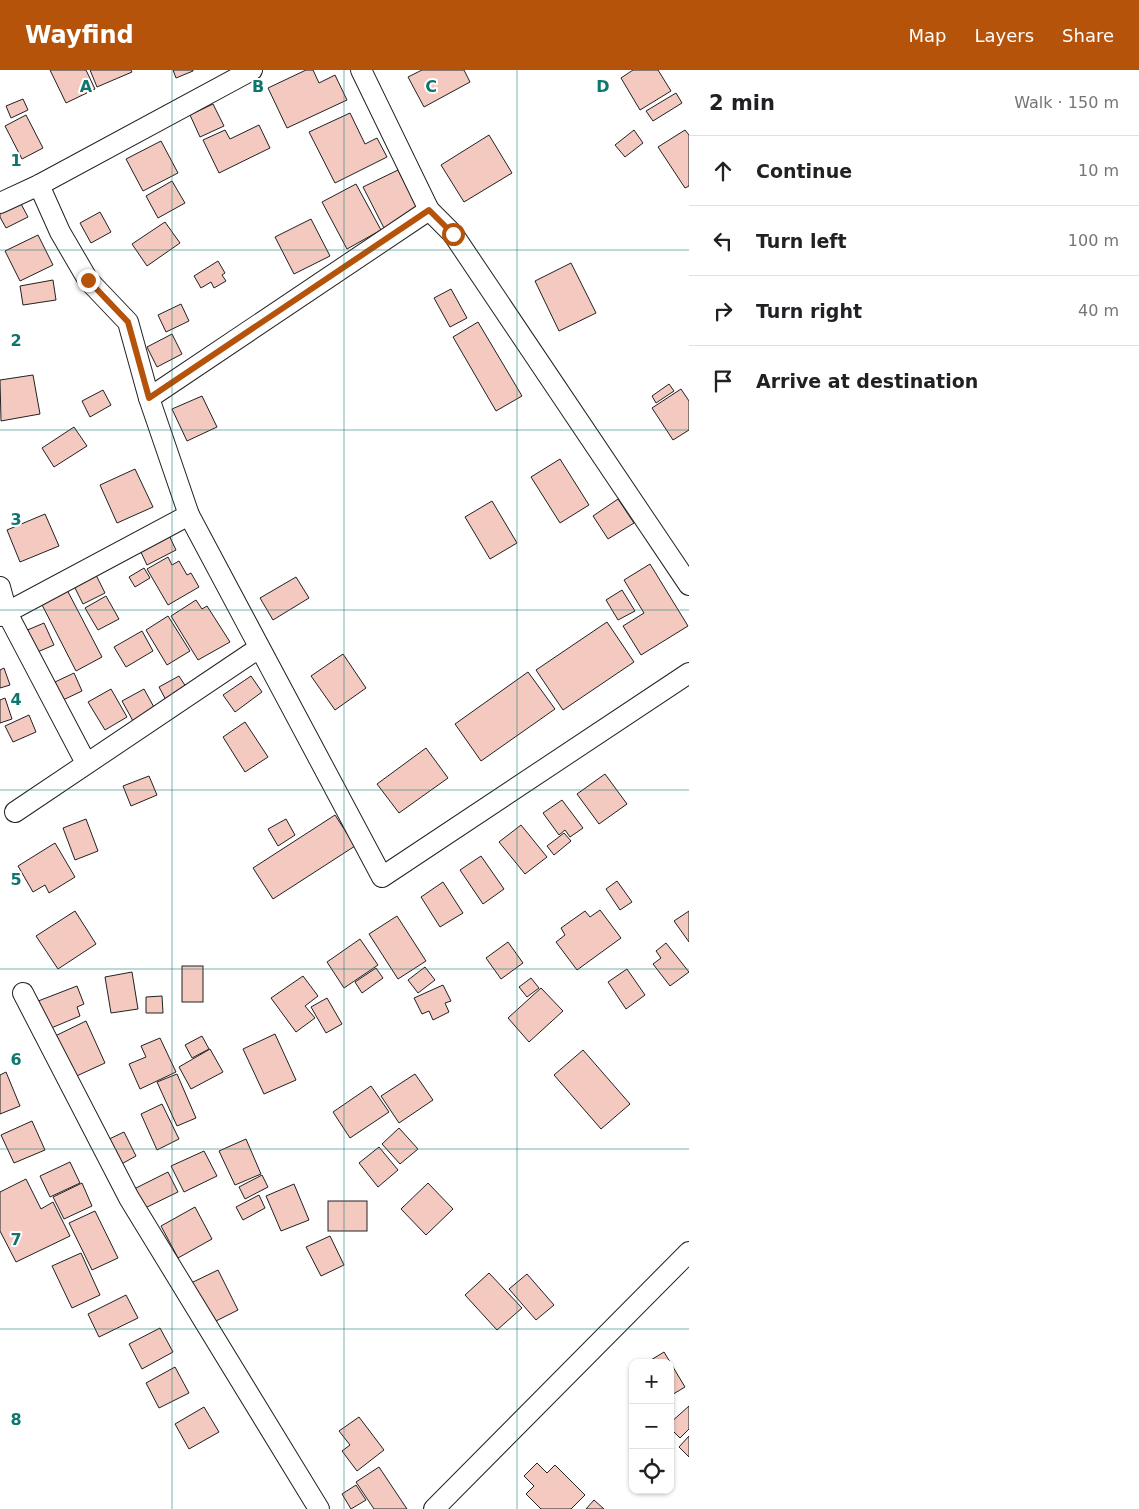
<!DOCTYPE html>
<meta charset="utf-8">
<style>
body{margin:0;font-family:"DejaVu Sans",sans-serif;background:#f2f2f2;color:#202124}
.controls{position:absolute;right:15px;bottom:15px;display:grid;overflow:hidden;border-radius:10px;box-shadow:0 1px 4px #0004}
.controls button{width:45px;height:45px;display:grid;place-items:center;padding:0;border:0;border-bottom:1px solid #e0e0e0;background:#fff;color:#202124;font:25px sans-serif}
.stop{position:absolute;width:15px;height:15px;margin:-11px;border:4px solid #b45309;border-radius:50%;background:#fff}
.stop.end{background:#b45309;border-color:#fff;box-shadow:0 1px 5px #0008}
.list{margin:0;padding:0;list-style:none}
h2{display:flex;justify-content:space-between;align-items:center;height:65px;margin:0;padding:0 20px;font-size:21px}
h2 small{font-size:16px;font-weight:400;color:#757577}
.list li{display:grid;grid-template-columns:32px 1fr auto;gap:15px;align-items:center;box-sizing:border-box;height:70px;padding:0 20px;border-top:1px solid #e0e0e0}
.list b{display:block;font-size:19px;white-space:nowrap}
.list em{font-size:16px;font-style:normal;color:#757577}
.icon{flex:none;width:28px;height:28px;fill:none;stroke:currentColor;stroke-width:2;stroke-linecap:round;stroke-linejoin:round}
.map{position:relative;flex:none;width:689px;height:1439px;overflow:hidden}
header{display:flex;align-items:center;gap:30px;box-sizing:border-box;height:70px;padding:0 25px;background:#b45309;color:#fff}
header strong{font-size:24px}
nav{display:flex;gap:28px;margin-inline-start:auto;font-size:18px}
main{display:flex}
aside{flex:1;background:#fff}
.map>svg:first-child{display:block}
.building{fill:#f3c9c0;stroke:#222}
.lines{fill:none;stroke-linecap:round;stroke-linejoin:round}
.minor-casing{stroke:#222;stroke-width:22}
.minor{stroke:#fff;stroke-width:20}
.route{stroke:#b45309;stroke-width:6}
.grid{fill:none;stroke:#0f766e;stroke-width:1;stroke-opacity:0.55}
.grid-label{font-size:16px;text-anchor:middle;font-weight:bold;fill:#0f766e;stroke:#fff;stroke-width:4;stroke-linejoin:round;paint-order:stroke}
</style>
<header>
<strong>Wayfind</strong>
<nav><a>Map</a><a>Layers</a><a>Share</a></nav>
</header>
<main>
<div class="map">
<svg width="689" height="1439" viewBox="0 0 689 1439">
<rect width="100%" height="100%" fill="#fff"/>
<!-- building -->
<g class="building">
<polygon points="50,0 86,0 95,19 66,33"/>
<polygon points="90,0 131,0 132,2 97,17"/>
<polygon points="173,0 193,0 193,1 176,8"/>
<polygon points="306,0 313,0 319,13 335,5 347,30 287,58 268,18"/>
<polygon points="422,0 464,0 470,12 424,37 408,7"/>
<polygon points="633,0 658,0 671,21 640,40 621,8"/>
<polygon points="676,23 682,33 653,51 646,41"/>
<polygon points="23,29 28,40 11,48 6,36"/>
<polygon points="213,34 224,56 200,67 190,45"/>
<polygon points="350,43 365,74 377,68 387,87 335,113 309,62"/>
<polygon points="26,45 43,78 22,89 5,56"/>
<polygon points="259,55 270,78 219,103 203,70 225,60 230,69"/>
<polygon points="634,60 643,73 625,87 615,75"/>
<polygon points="685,60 689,65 689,116 685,118 658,77"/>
<polygon points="489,65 512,103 464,132 441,95"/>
<polygon points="161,71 178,103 143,121 126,89"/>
<polygon points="398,100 420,143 385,160 363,117"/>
<polygon points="172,111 185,133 158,148 146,126"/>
<polygon points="356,114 381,160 347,179 322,132"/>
<polygon points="19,130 28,147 6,158 0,147 0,140"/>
<polygon points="100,142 111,162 91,173 80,153"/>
<polygon points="311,149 330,186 294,204 275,167"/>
<polygon points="165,152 180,173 147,196 132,174"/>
<polygon points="38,165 53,195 20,211 5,181"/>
<polygon points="218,191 225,203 222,205 226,211 214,218 211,212 201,218 194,206"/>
<polygon points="571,193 596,243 559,261 535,211"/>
<polygon points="53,210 56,230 23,235 20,216"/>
<polygon points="451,219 467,248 450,257 434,228"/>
<polygon points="181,234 189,251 166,262 158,245"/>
<polygon points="478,252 522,326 496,341 453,267"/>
<polygon points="172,264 182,284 157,297 147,277"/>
<polygon points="33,305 40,344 1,351 0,310"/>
<polygon points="669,314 674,321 656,333 652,326"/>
<polygon points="681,319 689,331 689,360 673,370 652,338"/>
<polygon points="103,320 111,335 90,347 82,331"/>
<polygon points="202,326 217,357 187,371 172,339"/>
<polygon points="74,357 87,376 54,397 42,378"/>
<polygon points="560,389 589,435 560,453 531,407"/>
<polygon points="135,399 153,437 117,453 100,415"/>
<polygon points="618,429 634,453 608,469 593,446"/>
<polygon points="492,431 517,473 490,489 465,447"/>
<polygon points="45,444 59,476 20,492 7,460"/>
<polygon points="167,461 176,480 147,495 138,476"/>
<polygon points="168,487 172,495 179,491 187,505 191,503 199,517 168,535 147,499"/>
<polygon points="650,494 688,556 641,585 623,556 644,543 624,510"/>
<polygon points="144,498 150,508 135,517 129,507"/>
<polygon points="94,501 105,523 83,534 72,512"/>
<polygon points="296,507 309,528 273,550 260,528"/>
<polygon points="65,516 102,587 76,601 39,529"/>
<polygon points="622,520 635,541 618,550 606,530"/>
<polygon points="106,526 119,549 98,560 85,538"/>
<polygon points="196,530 202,539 207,536 230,572 198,590 171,546"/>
<polygon points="168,546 190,581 167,595 146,560"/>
<polygon points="607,552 634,592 563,640 536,600"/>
<polygon points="44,553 54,575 35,583 25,561"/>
<polygon points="142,561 153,581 126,597 114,577"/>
<polygon points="343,584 366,618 335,640 311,606"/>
<polygon points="4,598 10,615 0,618 0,600"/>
<polygon points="528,602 555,639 481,691 455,654"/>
<polygon points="74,603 82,621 63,630 55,612"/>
<polygon points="179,606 188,620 167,632 159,617"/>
<polygon points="251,606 262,622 235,642 223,625"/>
<polygon points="111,619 127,647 105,660 88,632"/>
<polygon points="144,619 155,639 133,651 122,631"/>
<polygon points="5,628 12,649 0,653 0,630"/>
<polygon points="29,645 36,662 13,672 5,656"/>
<polygon points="245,652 268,687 245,702 223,667"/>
<polygon points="426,678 448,708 399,743 377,714"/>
<polygon points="605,704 627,734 599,754 577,724"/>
<polygon points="149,706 157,725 131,736 123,716"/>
<polygon points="562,730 583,758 570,767 565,760 559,765 543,743"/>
<polygon points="335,745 355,776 273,829 253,798"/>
<polygon points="86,749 98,781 75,790 63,758"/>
<polygon points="286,749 295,765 278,776 268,759"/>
<polygon points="521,755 547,787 525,804 499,772"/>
<polygon points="564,763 571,771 554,785 547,776"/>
<polygon points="55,773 75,807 49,823 45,815 33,822 18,796"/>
<polygon points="481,786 504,819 483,834 460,800"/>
<polygon points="617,811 632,832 620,840 606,819"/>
<polygon points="443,812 463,843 440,857 421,827"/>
<polygon points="600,840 621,868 577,900 556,872 565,865 561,858 585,841 590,847"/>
<polygon points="75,841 96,874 58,899 36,866"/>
<polygon points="689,841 689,872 674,851"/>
<polygon points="397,846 426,891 398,909 369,864"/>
<polygon points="360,869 378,895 344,918 327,892"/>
<polygon points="508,872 523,893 501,909 486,888"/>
<polygon points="666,873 689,902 670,916 653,894 661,888 656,881"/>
<rect x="182" y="896" width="21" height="36"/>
<polygon points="425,897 435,910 418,923 408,910"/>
<polygon points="376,898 383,908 362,923 355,912"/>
<polygon points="627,899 645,925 626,939 608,912"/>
<polygon points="132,902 138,939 111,943 105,907"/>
<polygon points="303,906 318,926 305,936 315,948 296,962 271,928"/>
<polygon points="531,908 539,918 527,927 519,917"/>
<polygon points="443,915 451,931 445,933 449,942 433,950 429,941 422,944 414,928"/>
<polygon points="77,916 84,934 77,937 80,946 44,961 33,933"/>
<polygon points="541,918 563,941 529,972 508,948"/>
<polygon points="162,926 163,943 146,943 146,927"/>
<polygon points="327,928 342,954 326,963 311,937"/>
<polygon points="86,951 105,993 70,1009 51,968"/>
<polygon points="275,964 296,1010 264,1024 243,979"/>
<polygon points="202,966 209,979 192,988 185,975"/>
<polygon points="160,968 176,1002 140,1019 129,994 146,987 141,976"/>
<polygon points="210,979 223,1002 191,1019 179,997"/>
<polygon points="583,980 630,1034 601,1059 554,1005"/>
<polygon points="6,1002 20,1036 0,1044 0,1005"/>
<polygon points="177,1004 196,1048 177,1056 157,1012"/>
<polygon points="415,1004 433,1030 399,1053 381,1026"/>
<polygon points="371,1016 389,1042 350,1068 333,1042"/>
<polygon points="162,1034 179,1069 157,1080 141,1044"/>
<polygon points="32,1051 45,1080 14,1093 1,1065"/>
<polygon points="399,1058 418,1079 400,1094 382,1074"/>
<polygon points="124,1062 136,1086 116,1097 103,1072"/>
<polygon points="246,1069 261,1104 235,1115 219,1081"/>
<polygon points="379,1077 398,1100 378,1117 359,1093"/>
<polygon points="204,1081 217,1106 184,1122 171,1096"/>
<polygon points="70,1092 80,1113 50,1127 40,1106"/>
<polygon points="168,1102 178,1122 143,1139 134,1119"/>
<polygon points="262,1105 268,1117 245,1129 239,1117"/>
<polygon points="26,1109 41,1139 53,1132 70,1166 16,1192 0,1161 0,1122"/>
<polygon points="82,1113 92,1136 64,1149 53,1127"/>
<polygon points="428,1113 453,1139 426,1165 401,1139"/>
<polygon points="294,1114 309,1150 281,1161 266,1126"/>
<polygon points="259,1125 265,1138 243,1150 236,1137"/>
<rect x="328" y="1131" width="39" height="30"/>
<polygon points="195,1137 212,1169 178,1188 161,1156"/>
<polygon points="95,1141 118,1188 92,1200 69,1153"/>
<polygon points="330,1166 344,1195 321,1206 306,1177"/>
<polygon points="81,1183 100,1225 72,1238 52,1196"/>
<polygon points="218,1200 238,1240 210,1254 189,1214"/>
<polygon points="489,1203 522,1238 497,1260 465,1225"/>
<polygon points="527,1204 554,1235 536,1250 509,1219"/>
<polygon points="126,1225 138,1248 99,1267 88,1244"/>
<polygon points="160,1258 173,1282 142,1299 129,1274"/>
<polygon points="664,1282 685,1317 670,1326 670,1293 646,1293"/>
<polygon points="175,1297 189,1323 159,1338 146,1313"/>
<polygon points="689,1336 689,1359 680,1368 670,1358 670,1353"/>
<polygon points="204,1337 219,1362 189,1379 175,1354"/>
<polygon points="359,1347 384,1380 357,1401 342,1381 350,1375 339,1361"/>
<polygon points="689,1366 689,1387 679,1377"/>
<polygon points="537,1393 547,1403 555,1395 585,1425 571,1439 541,1439 526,1424 534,1416 524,1406"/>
<polygon points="379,1397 407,1439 374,1439 356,1412"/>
<polygon points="356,1415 366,1430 351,1439 342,1424"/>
<polygon points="594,1430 604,1439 586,1439"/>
</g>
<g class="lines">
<!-- minor casing -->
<g class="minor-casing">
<g id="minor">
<polyline points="361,0 429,140 453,164 689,515"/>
<polyline points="39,115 60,162 88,210 128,252 149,328 189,445 382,807 689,603"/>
<polyline points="0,133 39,115 252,0"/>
<polyline points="149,328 429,140"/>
<polyline points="0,517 7,543 86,693"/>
<polyline points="0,546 189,445"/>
<polyline points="15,742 259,578"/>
<polyline points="23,923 129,1128 319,1439"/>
<polyline points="434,1439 689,1182"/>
</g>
</g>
<!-- minor -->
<use href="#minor" class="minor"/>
</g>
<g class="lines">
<!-- route -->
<polyline class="route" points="88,210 128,252 149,328 429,140 453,164"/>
</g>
<!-- grid -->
<path class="grid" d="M172,0V1439M344,0V1439M517,0V1439M0,180H689M0,360H689M0,540H689M0,720H689M0,899H689M0,1079H689M0,1259H689"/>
<g class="grid-label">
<text x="86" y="22">A</text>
<text x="258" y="22">B</text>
<text x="431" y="22">C</text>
<text x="603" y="22">D</text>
<text x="16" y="96">1</text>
<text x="16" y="276">2</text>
<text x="16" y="455">3</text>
<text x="16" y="635">4</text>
<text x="16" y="815">5</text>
<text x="16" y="995">6</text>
<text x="16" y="1175">7</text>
<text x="16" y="1355">8</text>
</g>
</svg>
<div class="controls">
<button>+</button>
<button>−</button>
<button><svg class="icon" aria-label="locate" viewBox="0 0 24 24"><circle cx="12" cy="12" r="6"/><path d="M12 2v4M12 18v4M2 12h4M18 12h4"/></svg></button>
</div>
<div class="stop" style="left:453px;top:164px"></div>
<div class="stop end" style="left:88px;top:210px"></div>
</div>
<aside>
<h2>2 min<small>Walk · 150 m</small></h2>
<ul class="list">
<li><svg class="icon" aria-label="ahead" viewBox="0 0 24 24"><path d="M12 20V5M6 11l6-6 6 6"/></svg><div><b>Continue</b></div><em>10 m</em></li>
<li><svg class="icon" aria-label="left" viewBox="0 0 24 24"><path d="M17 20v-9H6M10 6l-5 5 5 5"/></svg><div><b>Turn left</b></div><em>100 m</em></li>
<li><svg class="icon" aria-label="right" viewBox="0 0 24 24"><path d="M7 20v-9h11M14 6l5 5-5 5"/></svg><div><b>Turn right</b></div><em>40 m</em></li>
<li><svg class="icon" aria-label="arrive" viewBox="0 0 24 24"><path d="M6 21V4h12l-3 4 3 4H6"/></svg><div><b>Arrive at destination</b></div></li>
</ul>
</aside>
</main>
